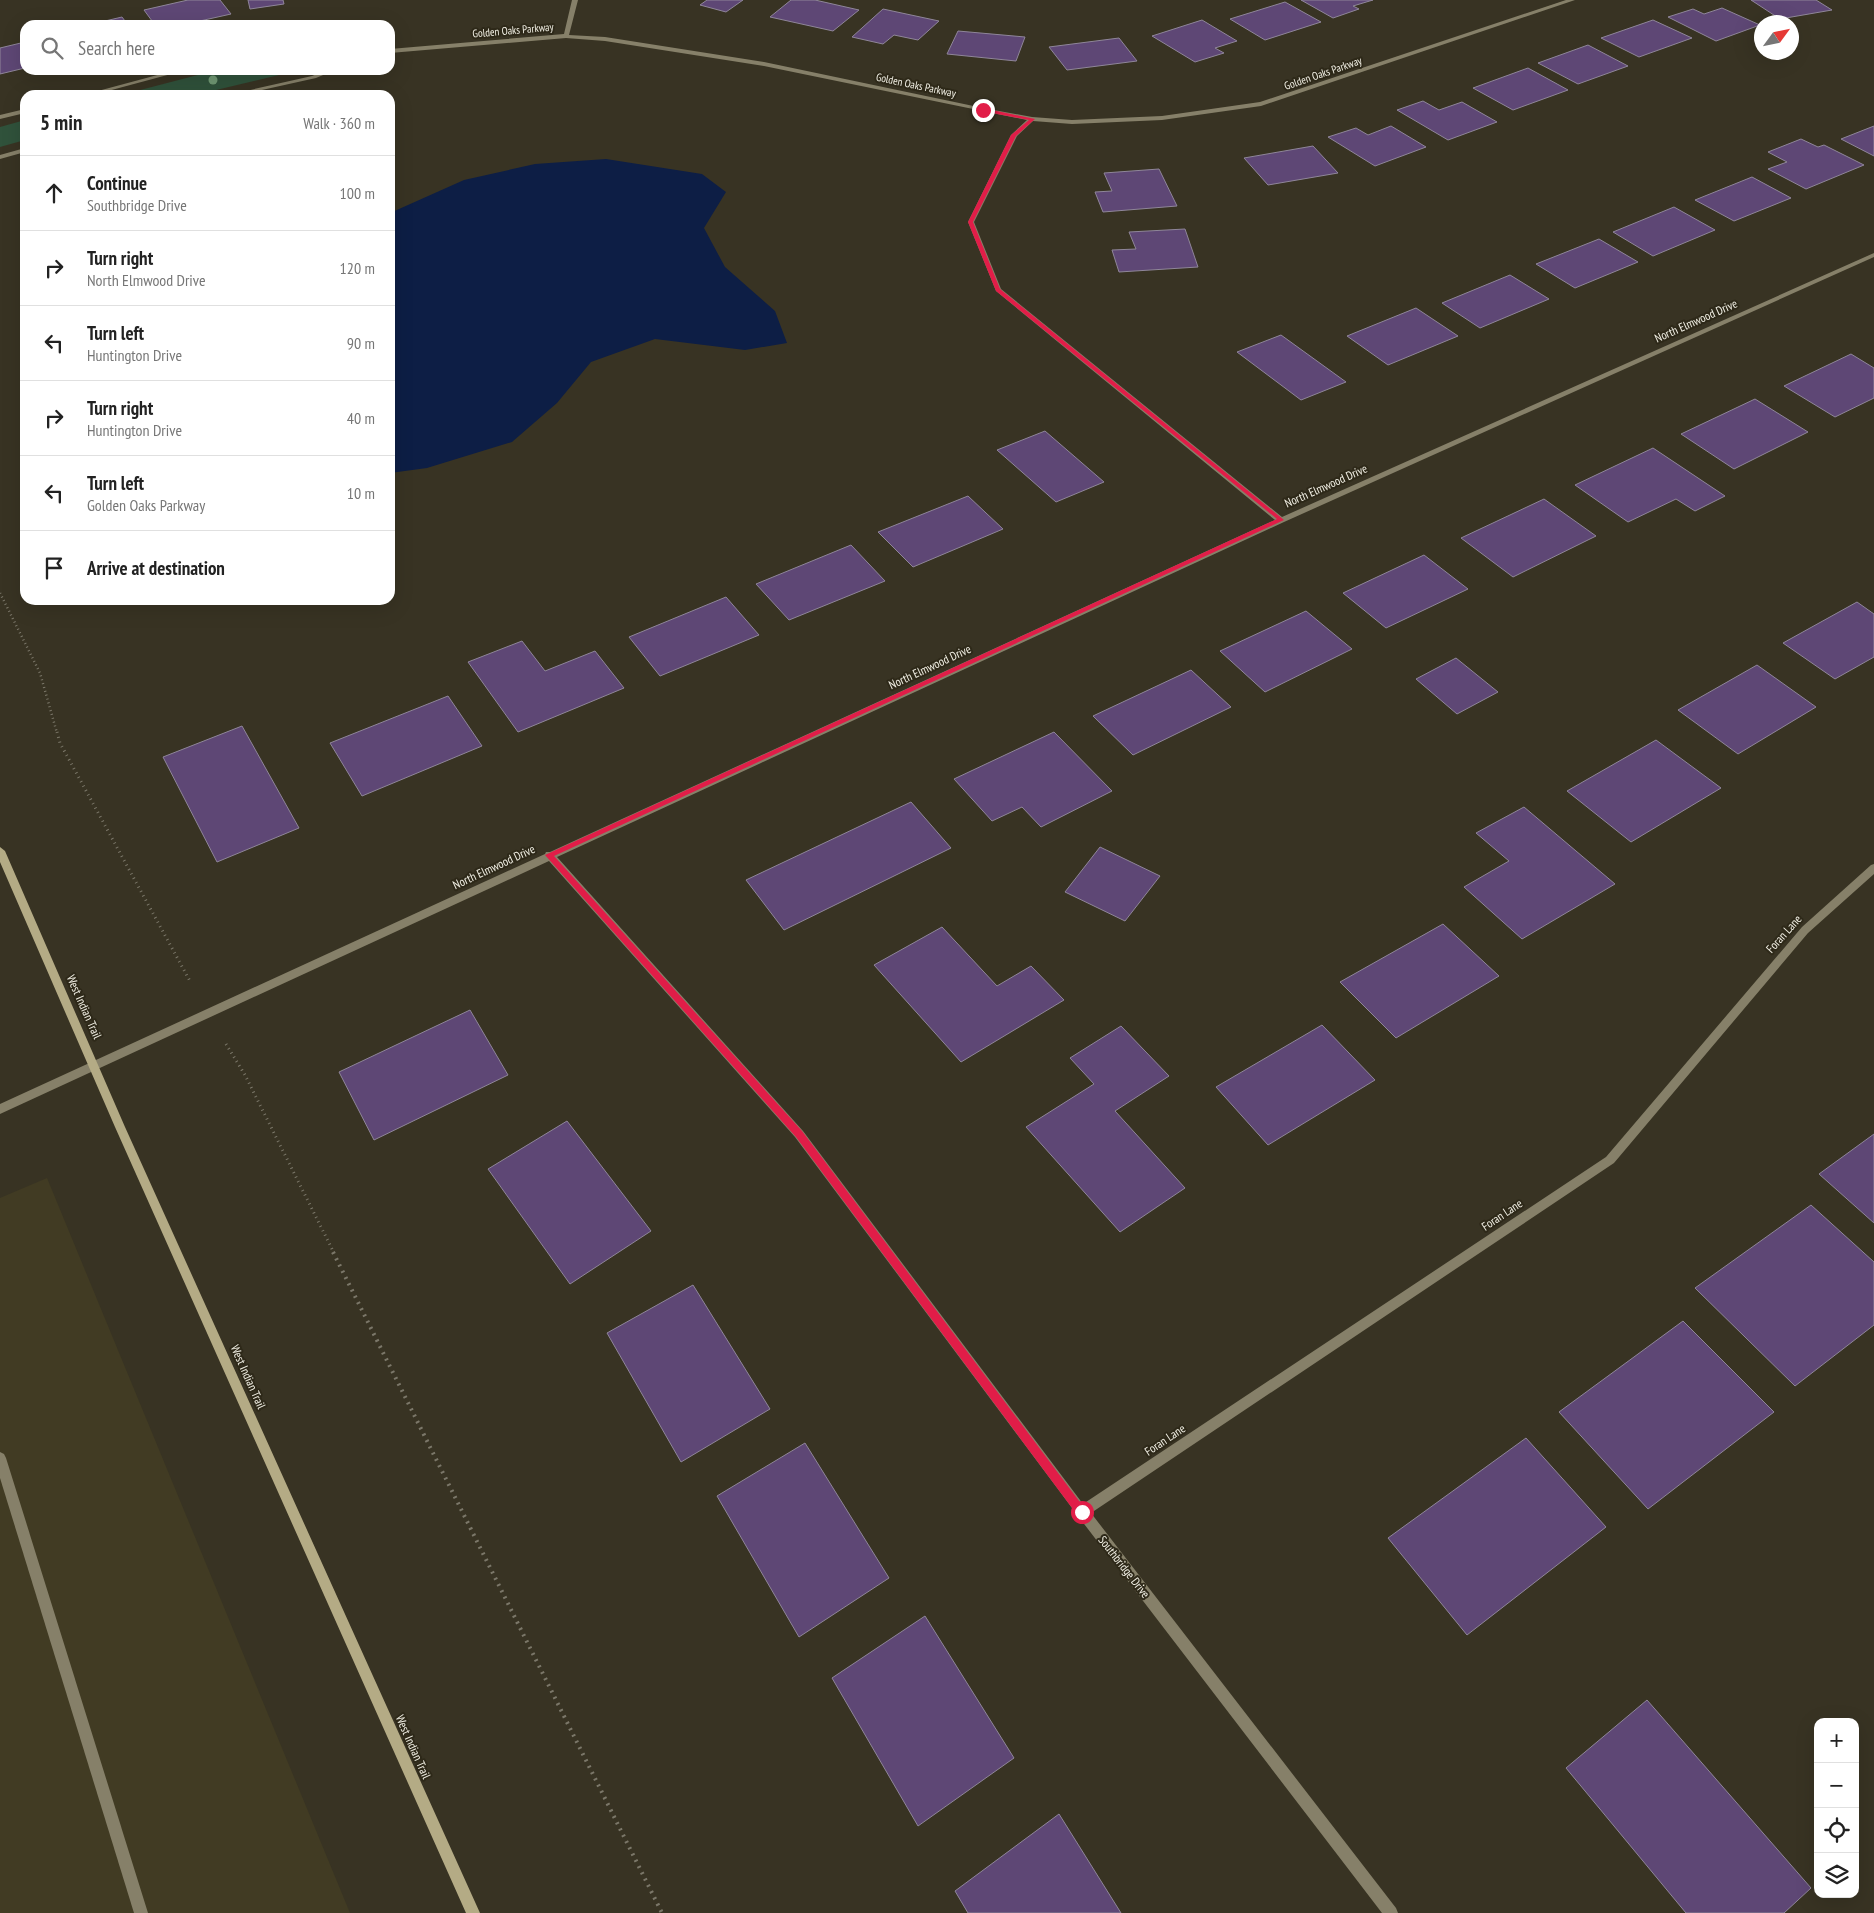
<!DOCTYPE html>
<meta charset="utf-8">
<style>
body{margin:0;font-family:"PT Sans Narrow",sans-serif;background:#f6f6f6;color:#222}
.controls{position:absolute;right:15px;bottom:15px;display:grid;overflow:hidden;border-radius:10px;box-shadow:0 5px 20px #0002}
.controls button{width:45px;height:45px;display:grid;place-items:center;padding:0;border:0;border-bottom:1px solid #e0e0e0;background:#fff;color:#222;font:25px sans-serif}
.compass{position:absolute;left:1754px;top:15px;width:45px;height:45px;border-radius:50%;background:#fff;box-shadow:0 5px 20px #0002;rotate:57deg}
.stop{position:absolute;width:15px;height:15px;margin:-11px;border:4px solid #e11d48;border-radius:50%;background:#fff}
.stop.end{background:#e11d48;border-color:#fff;box-shadow:0 1px 5px #0008}
.list{margin:0;padding:0;list-style:none}
h2{display:flex;justify-content:space-between;align-items:center;height:65px;margin:0;padding:0 20px;font-size:21px}
h2 small{font-size:16px;font-weight:400;color:#767676}
.list li{display:grid;grid-template-columns:32px 1fr auto;gap:15px;align-items:center;box-sizing:border-box;height:75px;padding:0 20px;border-top:1px solid #e0e0e0}
.list b{display:block;font-size:19px;white-space:nowrap}
.list p{margin:0;font-size:16px;white-space:nowrap;color:#767676}
.list em{font-size:16px;font-style:normal;color:#767676}
.icon{flex:none;width:28px;height:28px;fill:none;stroke:currentColor;stroke-width:2;stroke-linecap:round;stroke-linejoin:round}
.map{position:relative;flex:none;width:1874px;height:1913px;overflow:hidden}
.search{position:absolute;background:#fff;box-shadow:0 5px 20px #0002;left:20px;top:20px;width:375px;height:55px;display:flex;align-items:center;gap:12px;box-sizing:border-box;padding:0 18px;border-radius:15px;color:#767676;font-size:19px}
.panel{position:absolute;background:#fff;box-shadow:0 5px 20px #0002;left:20px;top:90px;width:375px;height:515px;border-radius:15px}
.map>svg:first-child{display:block}
.built{fill:#413b23}
.green{fill:#30523b}
.water{fill:#0d1e45}
.building{fill:#5e4775;stroke:#8f8699}
.lines{fill:none;stroke-linecap:round;stroke-linejoin:round}
.path-far2{stroke:#7b7769;stroke-width:2.5;stroke-dasharray:1 3;stroke-linecap:butt}
.path-far1{stroke:#7b7769;stroke-width:3;stroke-dasharray:1 4;stroke-linecap:butt}
.path{stroke:#7b7769;stroke-width:4;stroke-dasharray:2 5;stroke-linecap:butt}
.service{fill:#868069;fill-rule:evenodd}
.minor{fill:#868069;fill-rule:evenodd}
.secondary{fill:#b4ab85;fill-rule:evenodd}
.tree{fill:#709873}
.route{fill:#e11d48}
.labels{text-anchor:middle;stroke-width:4;stroke-linejoin:round;paint-order:stroke}
.far-street-label{font-size:11px;fill:#f2f0e5;stroke:#2e2919}
.street-label{font-size:12px;fill:#f2f0e5;stroke:#2e2919}
</style>
<div class="map">
<svg width="1874" height="1913" viewBox="0 0 1874 1913">
<rect width="100%" height="100%" fill="#383323"/>
<!-- built -->
<polygon class="built" points="47,1178 350,1913 0,1913 0,1198"/>
<!-- green -->
<g class="green">
<polygon points="217,70 300,70 195,95 121,95"/>
<polygon points="25,120 25,140 0,147 0,127"/>
</g>
<!-- water -->
<polygon class="water" points="606,159 702,174 726,192 704,228 725,267 775,311 787,343 745,350 655,339 591,362 557,403 512,442 427,468 390,473 390,213 464,180 535,164"/>
<!-- building -->
<g class="building">
<polygon points="188,0 220,0 231,14 182,25 155,25 144,10"/>
<polygon points="248,0 283,0 284,4 250,9"/>
<polygon points="707,0 743,0 726,12 700,5"/>
<polygon points="791,0 815,0 859,10 833,31 770,17"/>
<polygon points="1301,0 1373,0 1353,6 1359,9 1333,18"/>
<polygon points="1751,0 1816,0 1832,10 1780,19"/>
<polygon points="1285,2 1321,22 1265,40 1230,19"/>
<polygon points="1722,8 1760,25 1716,41 1668,17 1693,9 1704,14"/>
<polygon points="883,9 939,21 918,40 894,35 883,44 852,37"/>
<polygon points="122,17 128,25 88,25"/>
<polygon points="1202,20 1237,41 1215,48 1224,53 1195,62 1152,36"/>
<polygon points="1653,20 1692,38 1639,57 1601,38"/>
<polygon points="958,31 1025,37 1016,61 947,54"/>
<polygon points="1119,38 1137,61 1067,70 1049,47"/>
<polygon points="25,42 25,68 0,74 0,48"/>
<polygon points="1588,45 1628,66 1578,84 1538,63"/>
<polygon points="1528,68 1568,90 1513,110 1473,88"/>
<polygon points="1423,101 1439,110 1462,102 1497,122 1448,140 1397,110"/>
<polygon points="1391,126 1426,147 1375,166 1328,137 1356,128 1368,135"/>
<polygon points="1874,126 1874,156 1841,139"/>
<polygon points="1801,139 1818,147 1824,145 1864,165 1806,189 1768,169 1787,162 1768,152"/>
<polygon points="1313,146 1338,173 1268,185 1244,158"/>
<polygon points="1159,169 1177,206 1103,212 1095,192 1112,191 1104,173"/>
<polygon points="1752,177 1791,198 1734,221 1695,200"/>
<polygon points="1674,207 1715,230 1653,256 1613,232"/>
<polygon points="1185,229 1198,267 1119,272 1112,250 1136,249 1129,232"/>
<polygon points="1599,239 1638,262 1575,288 1536,264"/>
<polygon points="1510,275 1549,299 1480,328 1442,303"/>
<polygon points="1416,308 1458,336 1388,365 1347,336"/>
<polygon points="1281,335 1346,382 1301,400 1237,352"/>
<polygon points="1851,354 1874,368 1874,398 1835,417 1784,386"/>
<polygon points="1755,399 1808,432 1734,469 1681,434"/>
<polygon points="1045,431 1104,482 1056,502 997,450"/>
<polygon points="1653,448 1725,496 1695,511 1676,499 1628,522 1575,485"/>
<polygon points="968,496 1003,529 913,567 878,532"/>
<polygon points="1544,499 1596,536 1513,577 1461,538"/>
<polygon points="851,545 885,581 789,620 756,584"/>
<polygon points="1424,555 1468,589 1386,628 1343,593"/>
<polygon points="726,597 759,635 660,676 629,637"/>
<polygon points="1857,602 1874,614 1874,657 1835,679 1783,643"/>
<polygon points="1306,611 1352,649 1265,692 1220,651"/>
<polygon points="522,641 545,671 595,651 624,688 518,732 468,662"/>
<polygon points="1456,658 1498,692 1457,714 1416,679"/>
<polygon points="1757,665 1816,707 1738,754 1678,710"/>
<polygon points="1191,670 1231,707 1133,755 1093,716"/>
<polygon points="448,696 482,746 362,796 330,743"/>
<polygon points="242,726 299,828 217,862 163,757"/>
<polygon points="1054,732 1112,791 1041,827 1022,807 992,821 954,779"/>
<polygon points="1656,740 1721,788 1631,842 1567,791"/>
<polygon points="911,802 951,848 784,930 746,880"/>
<polygon points="1524,807 1615,884 1522,939 1464,887 1509,861 1476,833"/>
<polygon points="1100,847 1160,876 1125,921 1065,892"/>
<polygon points="1443,924 1499,976 1396,1038 1340,982"/>
<polygon points="942,927 997,986 1031,966 1064,1000 961,1062 874,965"/>
<polygon points="470,1010 508,1075 374,1140 339,1072"/>
<polygon points="1322,1025 1375,1080 1268,1145 1216,1087"/>
<polygon points="1121,1026 1169,1076 1115,1111 1185,1188 1120,1232 1026,1127 1094,1084 1070,1058"/>
<polygon points="567,1121 651,1231 570,1284 488,1169"/>
<polygon points="1874,1134 1874,1223 1819,1174"/>
<polygon points="1811,1205 1874,1262 1874,1325 1795,1386 1695,1288"/>
<polygon points="693,1285 770,1409 681,1462 607,1333"/>
<polygon points="1683,1321 1774,1412 1648,1509 1559,1412"/>
<polygon points="1526,1438 1606,1527 1467,1635 1388,1538"/>
<polygon points="805,1443 889,1578 799,1637 717,1496"/>
<polygon points="925,1616 1014,1758 918,1826 832,1678"/>
<polygon points="1647,1700 1811,1888 1784,1913 1686,1913 1566,1768"/>
<polygon points="1059,1814 1121,1913 968,1913 955,1891"/>
</g>
<g class="lines">
<!-- path-far2 -->
<polyline class="path-far2" points="0,593 40,673 57,733"/>
<!-- path-far1 -->
<g class="path-far1">
<polyline points="57,732 60,743 191,983"/>
<polyline points="226,1044 245,1075 334,1253"/>
</g>
<!-- path -->
<polyline class="path" points="333,1252 662,1913"/>
<!-- service -->
<polygon class="service" points="0,1452 4,1454 6,1458 148,1913 134,1913 0,1478"/>
<!-- minor -->
<g class="minor">
<polygon points="572,0 578,0 569,35 605,37 764,62 983,108 1032,117 1072,120 1162,116 1260,102 1566,0 1575,0 1261,106 1162,120 1072,124 1033,121 1017,136 974,222 1001,289 1282,517 1874,253 1874,257 1284,522 557,857 803,1131 1083,1504 1606,1157 1802,927 1871,865 1874,864 1874,874 1808,933 1614,1163 1091,1513 1396,1908 1398,1913 1382,1913 1078,1516 795,1137 549,861 0,1114 0,1104 545,854 546,852 550,852 1275,520 996,291 968,222 1011,135 1027,120 764,66 605,41 566,38 390,53 390,49 564,34"/>
<polygon points="176,70 186,70 93,95 83,95"/>
<polygon points="327,70 335,70 316,78 239,95 228,95 312,76"/>
<polygon points="25,109 25,113 0,119 0,115"/>
<polygon points="25,148 25,152 0,159 0,155"/>
</g>
<!-- secondary -->
<polygon class="secondary" points="0,847 5,851 125,1127 480,1913 466,1913 115,1127 0,862"/>
</g>
<!-- trees -->
<circle class="tree" cx="213" cy="80" r="4.5"/>
<!-- route -->
<polygon class="route" points="983,108 1035,119 1016,136 973,222 1000,289 1284,520 554,856 802,1131 1085,1509 1087,1512 1082,1517 1078,1516 796,1137 545,855 1277,519 996,291 968,222 1011,135 1029,120 981,111"/>
<g class="labels">
<!-- far-street labels -->
<g class="far-street-label">
<text transform="translate(513 30) rotate(-5)" y="4">Golden Oaks Parkway</text>
<text transform="translate(1323 73) rotate(-19)" y="4">Golden Oaks Parkway</text>
<text transform="translate(916 85) rotate(12)" y="4">Golden Oaks Parkway</text>
</g>
<!-- street labels -->
<g class="street-label">
<text transform="translate(1696 321) rotate(-24)" y="4">North Elmwood Drive</text>
<text transform="translate(1326 486) rotate(-24)" y="4">North Elmwood Drive</text>
<text transform="translate(930 667) rotate(-25)" y="4">North Elmwood Drive</text>
<text transform="translate(494 867) rotate(-25)" y="4">North Elmwood Drive</text>
<text transform="translate(1784 934) rotate(-48)" y="4">Foran Lane</text>
<text transform="translate(84 1007) rotate(66)" y="4">West Indian Trail</text>
<text transform="translate(1502 1215) rotate(-34)" y="4">Foran Lane</text>
<text transform="translate(248 1377) rotate(66)" y="4">West Indian Trail</text>
<text transform="translate(1165 1440) rotate(-34)" y="4">Foran Lane</text>
<text transform="translate(1124 1567) rotate(52)" y="4">Southbridge Drive</text>
<text transform="translate(413 1747) rotate(66)" y="4">West Indian Trail</text>
</g>
</g>
</svg>
<div class="controls">
<button>+</button>
<button>−</button>
<button><svg class="icon" aria-label="locate" viewBox="0 0 24 24"><circle cx="12" cy="12" r="6"/><path d="M12 2v4M12 18v4M2 12h4M18 12h4"/></svg></button>
<button><svg class="icon" aria-label="layers" viewBox="0 0 24 24"><path d="M12 4l9 5-9 5-9-5zM3 14l9 5 9-5"/></svg></button>
</div>
<svg class="compass" viewBox="-18 -18 36 36"><path d="M0-13l5 13h-10z" fill="#e53935"/><path d="M0 13l5-13h-10z" fill="#767676"/></svg>
<div class="stop" style="left:1082px;top:1512px"></div>
<div class="stop end" style="left:983px;top:110px"></div>
<div class="search"><svg class="icon" aria-label="search" viewBox="0 0 24 24"><circle cx="10" cy="10" r="6"/><path d="M15 15l6 6"/></svg>Search here</div>
<section class="panel">
<h2>5 min<small>Walk · 360 m</small></h2>
<ul class="list">
<li><svg class="icon" aria-label="ahead" viewBox="0 0 24 24"><path d="M12 20V5M6 11l6-6 6 6"/></svg><div><b>Continue</b><p>Southbridge Drive</p></div><em>100 m</em></li>
<li><svg class="icon" aria-label="right" viewBox="0 0 24 24"><path d="M7 20v-9h11M14 6l5 5-5 5"/></svg><div><b>Turn right</b><p>North Elmwood Drive</p></div><em>120 m</em></li>
<li><svg class="icon" aria-label="left" viewBox="0 0 24 24"><path d="M17 20v-9H6M10 6l-5 5 5 5"/></svg><div><b>Turn left</b><p>Huntington Drive</p></div><em>90 m</em></li>
<li><svg class="icon" aria-label="right" viewBox="0 0 24 24"><path d="M7 20v-9h11M14 6l5 5-5 5"/></svg><div><b>Turn right</b><p>Huntington Drive</p></div><em>40 m</em></li>
<li><svg class="icon" aria-label="left" viewBox="0 0 24 24"><path d="M17 20v-9H6M10 6l-5 5 5 5"/></svg><div><b>Turn left</b><p>Golden Oaks Parkway</p></div><em>10 m</em></li>
<li><svg class="icon" aria-label="arrive" viewBox="0 0 24 24"><path d="M6 21V4h12l-3 4 3 4H6"/></svg><div><b>Arrive at destination</b></div></li>
</ul>
</section>
</div>
